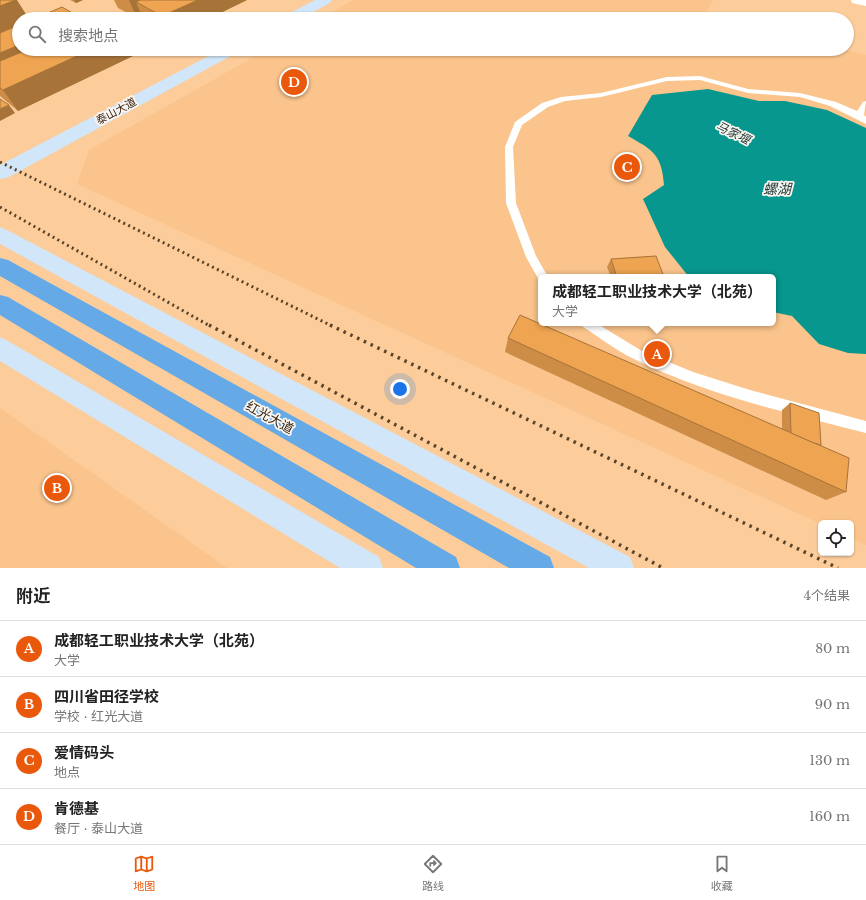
<!DOCTYPE html>
<html lang="zh">
<meta charset="utf-8">
<style>
body{margin:0;font-family:"Libre Baskerville","Noto Sans SC",serif;background:#f2f2f2;color:#222}
.controls{position:absolute;right:12px;bottom:12px;display:grid;overflow:hidden;border-radius:6px;box-shadow:0 1px 3px #0004}
.controls button{width:36px;height:36px;display:grid;place-items:center;padding:0;border:0;border-bottom:1px solid #e0e0e0;background:#fff;color:#222;font:20px sans-serif}
.you{position:absolute;left:400px;top:389px;width:14px;height:14px;margin:-10px;border:3px solid #fff;border-radius:50%;background:#1a73e8;box-shadow:0 0 0 6px #1a73e833}
.badge{display:grid;place-items:center;width:26px;height:26px;border-radius:50%;background:#ea580c;color:#fff;font-size:13px;font-weight:700}
.pin{position:absolute;translate:-50% -50%;border:2px solid #fff;box-shadow:0 1px 4px #0006}
.popup{position:absolute;left:538px;top:274px;width:238px;height:52px;box-sizing:border-box;display:grid;place-content:center;border-radius:6px;background:#fff;filter:drop-shadow(0 1px 3px #0005);font-size:13px;white-space:nowrap;color:#767676}
.popup b{font-size:15px;color:#222}
.popup::after{content:'';position:absolute;left:50%;top:100%;margin-left:-8px;border:8px solid transparent;border-top-color:#fff}
.list{margin:0;padding:0;list-style:none}
h2{display:flex;justify-content:space-between;align-items:center;height:52px;margin:0;padding:0 16px;font-size:17px}
h2 small{font-size:13px;font-weight:400;color:#767676}
.list li{display:grid;grid-template-columns:26px 1fr auto;gap:12px;align-items:center;box-sizing:border-box;height:56px;padding:0 16px;border-top:1px solid #e0e0e0}
.list b{display:block;font-size:15px;white-space:nowrap}
.list p{margin:0;font-size:13px;white-space:nowrap;color:#767676}
.list em{font-size:13px;font-style:normal;color:#767676}
.icon{flex:none;width:22px;height:22px;fill:none;stroke:currentColor;stroke-width:2;stroke-linecap:round;stroke-linejoin:round}
.map{position:relative;flex:none;width:866px;height:568px;overflow:hidden}
.search{position:absolute;background:#fff;box-shadow:0 1px 3px #0004;left:12px;right:12px;top:12px;height:44px;display:flex;align-items:center;gap:10px;box-sizing:border-box;padding:0 14px;border-radius:22px;color:#767676;font-size:15px}
.sheet{height:276px;background:#fff}
nav{display:flex;justify-content:space-around;align-items:center;box-sizing:border-box;height:56px;border-top:1px solid #e0e0e0;background:#fff;font-size:11px;color:#767676}
nav a{display:grid;justify-items:center;gap:2px}
nav .on{color:#ea580c}
.map>svg:first-child{display:block}
.built{fill:#fac48c;fill-rule:evenodd}
.water{fill:#07978e}
.lines{fill:none;stroke-linecap:round;stroke-linejoin:round}
.lane{fill:#fff;fill-rule:evenodd}
.street{fill:#fff;fill-rule:evenodd}
.secondary{fill:#d1e6f8;fill-rule:evenodd}
.highway{fill:#65aae7;fill-rule:evenodd}
.rail-far1{stroke:#5a4329;stroke-width:3;stroke-dasharray:2 3.5;stroke-linecap:butt}
.rail{stroke:#5a4329;stroke-width:3.5;stroke-dasharray:2.5 5;stroke-linecap:butt}
.wall{fill:#cd8d46}
.shaded-wall{fill:#a77339}
.building{fill:#eea451;stroke:#a77339}
.labels{text-anchor:middle;stroke-width:3.5;stroke-linejoin:round;paint-order:stroke}
.far-street-label{font-size:11px;fill:#35230f;stroke:#fbf6f1}
.far-water-label{font-size:12px;font-style:italic;fill:#1d3734;stroke:#fbf6f1}
.street-label{font-size:13px;fill:#35230f;stroke:#fbf6f1}
.water-label{font-size:14px;font-style:italic;fill:#1d3734;stroke:#fbf6f1}
</style>
<div class="map">
<svg width="866" height="568" viewBox="0 0 866 568">
<rect width="100%" height="100%" fill="#fccc9a"/>
<!-- built -->
<g class="built">
<polygon points="353,0 713,0 706,13 729,19 320,19"/>
<path d="M268,49H842L866,55V545L851,538V523L821,524L77,184L89,150ZM541,277H773V323H541Z"/>
<polygon points="0,408 227,568 0,568"/>
</g>
<!-- water -->
<path class="water" d="M708,89L759,101H785L827,110L866,128V354L848,353L819,344L792,316L773,312V277H689L665,247L643,199L664,185C662,155 653,150 628,136L652,95Z"/>
<g class="lines">
<!-- lane -->
<g class="lane">
<polygon points="700,76 748,89 800,93 836,102 857,111 863,102 866,101 864,115 866,117 866,124 830,106 800,97 748,93 700,80 667,81 601,97 565,101 548,107 522,125 513,147 516,203 536,256 548,277 541,277 541,281 539,280 526,257 506,203 505,147 515,122 542,103 561,97 601,93 667,77"/>
<path d="M580,323H596L642,351L693,372L750,390L866,421V433C788,413 707,395 634,359C615,350 599,337 582,326Z"/>
</g>
<!-- street -->
<polygon class="street" points="851,0 866,0 866,6 852,3"/>
<!-- secondary -->
<g class="secondary">
<polygon points="315,0 332,0 330,3 300,19 282,19 284,16"/>
<polygon points="222,49 240,49 238,52 7,178 0,179 0,165"/>
<polygon points="0,227 7,230 630,557 634,568 589,568 0,244"/>
<polygon points="0,337 8,341 379,557 383,568 340,568 0,361"/>
</g>
<!-- highway -->
<g class="highway">
<polygon points="0,258 8,260 550,557 554,568 509,568 0,276"/>
<polygon points="0,295 8,297 456,557 460,568 416,568 0,315"/>
</g>
<!-- rail-far1 -->
<g class="rail-far1">
<polyline points="0,162 332,326"/>
<polyline points="0,207 210,326"/>
</g>
<!-- rail -->
<g class="rail">
<polyline points="209,325 663,568"/>
<polyline points="330,325 838,568"/>
</g>
</g>
<!-- wall -->
<g class="wall">
<polygon points="70,0 83,0 76,3"/>
<polygon points="114,0 247,0 208,19 143,19 142,16 137,18 118,8"/>
<polygon points="0,33 19,49 132,49 135,55 18,111 0,96"/>
<polygon points="611,259 664,277 611,277 607,267"/>
<polygon points="508,338 782,429 782,410 790,403 821,445 820,446 846,492 826,500 505,352"/>
</g>
<!-- shaded-wall -->
<g class="shaded-wall">
<polygon points="0,0 17,0 29,19 19,19 19,25 0,33"/>
<polygon points="74,0 83,0 76,3"/>
<polygon points="129,0 176,0 136,2 142,16 137,18"/>
<polygon points="198,0 247,0 208,19 163,19 162,16"/>
<polygon points="19,45 19,49 71,49 0,81 0,53"/>
<polygon points="92,49 132,49 135,55 18,111 3,90"/>
<polygon points="9,105 15,113 0,121 0,109"/>
</g>
<!-- building -->
<g class="building">
<polygon points="0,0 16,0 0,6"/>
<polygon points="140,0 198,0 162,16 136,2"/>
<polygon points="62,7 81,18 80,19 34,19"/>
<polygon points="19,25 19,45 0,53 0,33"/>
<polygon points="29,49 92,49 3,90 0,88 0,61"/>
<polygon points="0,99 9,105 0,109"/>
<polygon points="656,256 664,277 617,277 611,259"/>
<polygon points="520,315 849,458 846,492 508,338"/>
<polygon points="790,403 819,413 821,445 814,443 791,433"/>
</g>
<g class="labels">
<!-- far-street labels -->
<g class="far-street-label">
<text transform="translate(116 111) rotate(-28)" y="4">泰山大道</text>
</g>
<!-- far-water labels -->
<g class="far-water-label">
<text transform="translate(733 133) rotate(26)" y="4">马家堰</text>
</g>
<!-- street labels -->
<g class="street-label">
<text transform="translate(270 417) rotate(29)" y="5">红光大道</text>
</g>
<!-- water labels -->
<g class="water-label">
<text x="777" y="194">螺湖</text>
</g>
</g>
</svg>
<div class="controls">
<button><svg class="icon" aria-label="locate" viewBox="0 0 24 24"><circle cx="12" cy="12" r="6"/><path d="M12 2v4M12 18v4M2 12h4M18 12h4"/></svg></button>
</div>
<div class="you"></div>
<div class="pin badge" style="left:657px;top:354px">A</div>
<div class="popup"><b>成都轻工职业技术大学（北苑）</b>大学</div>
<div class="pin badge" style="left:57px;top:488px">B</div>
<div class="pin badge" style="left:627px;top:167px">C</div>
<div class="pin badge" style="left:294px;top:82px">D</div>
<div class="search"><svg class="icon" aria-label="search" viewBox="0 0 24 24"><circle cx="10" cy="10" r="6"/><path d="M15 15l6 6"/></svg>搜索地点</div>
</div>
<section class="sheet">
<h2>附近<small>4个结果</small></h2>
<ul class="list">
<li><span class="badge">A</span><div><b>成都轻工职业技术大学（北苑）</b><p>大学</p></div><em>80 m</em></li>
<li><span class="badge">B</span><div><b>四川省田径学校</b><p>学校 · 红光大道</p></div><em>90 m</em></li>
<li><span class="badge">C</span><div><b>爱情码头</b><p>地点</p></div><em>130 m</em></li>
<li><span class="badge">D</span><div><b>肯德基</b><p>餐厅 · 泰山大道</p></div><em>160 m</em></li>
</ul>
</section>
<nav>
<a class="on"><svg class="icon" aria-label="map" viewBox="0 0 24 24"><path d="M3 6l6-2 6 2 6-2v14l-6 2-6-2-6 2zM9 4v14M15 6v14"/></svg>地图</a>
<a><svg class="icon" aria-label="directions" viewBox="0 0 24 24"><path d="M12 3l9 9-9 9-9-9zM9 14v-3h6M13 9l2 2-2 2"/></svg>路线</a>
<a><svg class="icon" aria-label="saved" viewBox="0 0 24 24"><path d="M7 4h10v16l-5-4-5 4z"/></svg>收藏</a>
</nav>
